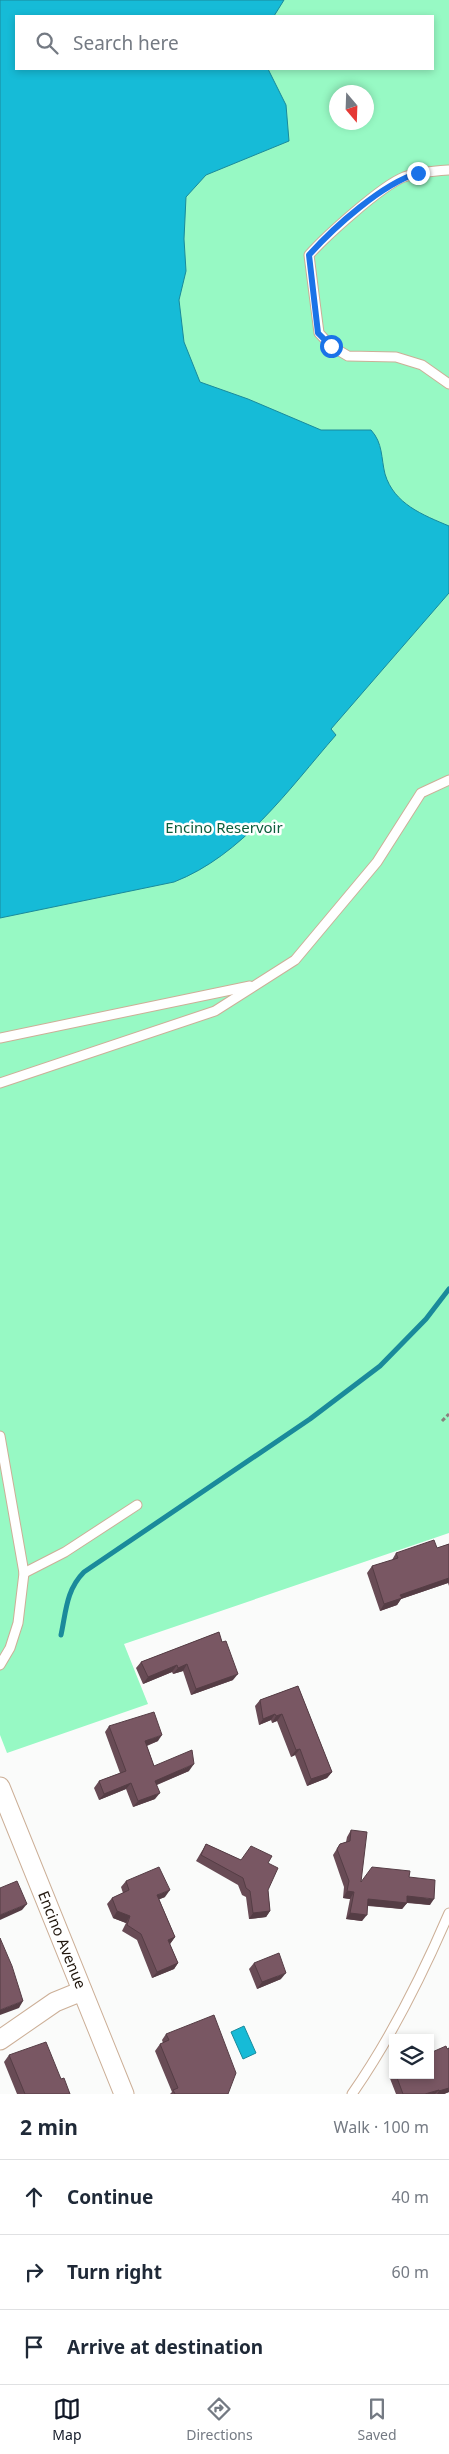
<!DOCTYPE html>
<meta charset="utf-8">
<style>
body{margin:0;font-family:"Noto Sans",sans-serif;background:#f6f6f7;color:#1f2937}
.controls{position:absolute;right:15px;bottom:15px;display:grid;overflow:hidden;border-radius:0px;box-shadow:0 2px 8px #0003}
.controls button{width:45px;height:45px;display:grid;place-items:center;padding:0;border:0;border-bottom:1px solid #e0e1e3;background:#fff;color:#1f2937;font:25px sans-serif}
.compass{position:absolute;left:329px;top:85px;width:45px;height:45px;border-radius:50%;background:#fff;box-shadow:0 2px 8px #0003;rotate:161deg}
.stop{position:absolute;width:15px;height:15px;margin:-11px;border:4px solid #1a73e8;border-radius:50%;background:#fff}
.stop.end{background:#1a73e8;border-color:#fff;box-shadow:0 1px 5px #0008}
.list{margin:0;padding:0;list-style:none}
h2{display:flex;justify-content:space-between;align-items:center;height:65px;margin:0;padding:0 20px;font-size:21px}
h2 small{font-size:16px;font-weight:400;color:#747a83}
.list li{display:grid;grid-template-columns:32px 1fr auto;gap:15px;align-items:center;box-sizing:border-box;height:75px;padding:0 20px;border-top:1px solid #e0e1e3}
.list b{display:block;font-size:19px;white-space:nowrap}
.list em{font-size:16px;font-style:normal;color:#747a83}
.icon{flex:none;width:28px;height:28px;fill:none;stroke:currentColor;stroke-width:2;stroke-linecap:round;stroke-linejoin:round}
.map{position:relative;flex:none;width:449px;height:2094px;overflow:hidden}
.search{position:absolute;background:#fff;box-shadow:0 2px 8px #0003;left:15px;right:15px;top:15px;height:55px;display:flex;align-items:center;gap:12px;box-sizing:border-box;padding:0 18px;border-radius:0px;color:#747a83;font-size:19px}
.sheet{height:290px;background:#fff}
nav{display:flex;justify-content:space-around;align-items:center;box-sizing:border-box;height:70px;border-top:1px solid #e0e1e3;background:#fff;font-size:14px;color:#747a83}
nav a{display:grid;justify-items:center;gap:2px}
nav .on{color:#111827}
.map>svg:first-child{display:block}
.green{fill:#97f9c4;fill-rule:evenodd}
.water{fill:#16bbd7;stroke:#1a8a9b}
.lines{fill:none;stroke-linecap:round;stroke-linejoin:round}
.stream{stroke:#1a8a9b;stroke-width:5}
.service-casing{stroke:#ccaf97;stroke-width:11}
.minor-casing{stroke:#ccaf97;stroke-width:21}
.path{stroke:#87827d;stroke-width:3;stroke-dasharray:4 2.5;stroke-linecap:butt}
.service{stroke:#fff;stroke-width:9}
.minor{stroke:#fff;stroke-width:19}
.wall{fill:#684b55}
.shaded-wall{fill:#553d45}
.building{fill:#795763;stroke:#553d45}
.route{stroke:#1a73e8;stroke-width:6}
.labels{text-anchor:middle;stroke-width:5;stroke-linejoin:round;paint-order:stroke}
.park-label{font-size:15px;fill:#0c5e3c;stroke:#fff}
.street-label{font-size:15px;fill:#22180f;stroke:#fff}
</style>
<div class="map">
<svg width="449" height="2094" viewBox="0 0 449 2094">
<rect width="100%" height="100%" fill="#fafbfa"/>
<!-- green -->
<path class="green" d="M0,0H449V1533L124,1644L148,1704L7,1753L0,1735ZM16,16H433V69H16ZM336,92H366V122H336Z"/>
<!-- water -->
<g class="water">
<path d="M0,0H284L274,16H16V69H268L286,105L289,141L206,175L186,197L184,239L186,271L179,300L184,342L200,382L248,399L321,430H371C383,443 381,458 385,474C394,504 423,515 449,526V593L331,729L336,735C288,790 243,855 174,882L0,918Z"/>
<polygon points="244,2026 256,2053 243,2059 231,2032"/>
</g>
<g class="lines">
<!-- stream -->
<path class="stream" d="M61,1635C66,1612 66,1590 84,1572L310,1419L380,1366L426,1319L449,1289"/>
<!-- service casing -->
<g class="service-casing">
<g id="service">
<path d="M449,170C434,171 418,172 404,177C381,186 326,236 309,255L319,333L331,346L348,356L396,357L422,365L449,384"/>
<polyline points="0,1038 250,986"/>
<polyline points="0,1083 215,1011 295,960 377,862 421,793 449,780"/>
<polyline points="0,1436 24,1573 18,1623 10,1648 0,1665"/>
<polyline points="24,1573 65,1552 137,1505"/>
<path d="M352,2094C391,2038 422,1976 449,1913"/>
</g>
</g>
<!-- minor casing -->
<g class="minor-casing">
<g id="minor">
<path id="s1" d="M0,1787L124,2094"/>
<polyline points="0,2040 55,2002 82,1991"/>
</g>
</g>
<!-- path -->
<polyline class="path" points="442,1421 449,1414"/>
<!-- service -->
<use href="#service" class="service"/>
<!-- minor -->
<use href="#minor" class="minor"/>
</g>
<!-- wall -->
<g class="wall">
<polygon points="449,1544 449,1586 448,1583 401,1599 397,1605 380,1611 367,1573 372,1566 392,1560 396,1553 437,1548"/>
<polygon points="219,1632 233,1680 191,1695 183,1671 173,1674 172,1672 143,1684 136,1668 141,1662"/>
<polygon points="298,1686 332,1772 327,1778 307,1786 295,1755 291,1757 277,1721 272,1723 271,1720 259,1725 255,1706 260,1700"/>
<polygon points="109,1726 158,1741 147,1746 154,1766 189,1771 157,1785 155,1799 133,1807 126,1789 99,1800 94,1788 99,1781 120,1773 105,1732"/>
<polygon points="351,1830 361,1882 409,1877 430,1905 407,1903 402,1909 368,1906 362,1921 346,1919 350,1899 343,1898 344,1887 333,1855 340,1844 346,1842 347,1837"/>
<polygon points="206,1844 241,1860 268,1863 268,1890 270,1911 266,1917 249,1919 246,1897 242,1895 238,1885 196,1861"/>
<polygon points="126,1881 165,1897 159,1899 175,1937 170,1944 178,1963 174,1969 152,1978 137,1940 122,1931 126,1923 113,1918 107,1904 112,1898 123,1893 121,1887"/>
<polygon points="254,1963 281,1979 257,1989 249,1969"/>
<polygon points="166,2034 228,2094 170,2094 172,2092 155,2051 160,2044 163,2043 162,2040"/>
<polygon points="449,2048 449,2092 444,2094 396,2094 389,2076 393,2071 393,2075 430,2075 447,2049"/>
<polygon points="9,2055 61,2079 70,2094 17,2094 4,2062"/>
</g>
<!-- shaded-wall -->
<g class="shaded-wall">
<polygon points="449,1578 449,1582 448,1583 401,1599 397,1605 380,1611 384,1604 400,1595"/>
<polygon points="187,1664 183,1671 173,1674 178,1668"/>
<polygon points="177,1665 172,1672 143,1684 148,1677"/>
<polygon points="238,1674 233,1680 191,1695 196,1689"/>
<polygon points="275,1714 271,1720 259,1725 263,1719"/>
<polygon points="282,1714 277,1721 272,1723 276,1716"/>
<polygon points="162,1735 158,1741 140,1748 145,1741"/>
<polygon points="300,1749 295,1755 291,1757 296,1750"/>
<polygon points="194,1764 189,1771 151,1787 155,1781"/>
<polygon points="332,1772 327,1778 307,1786 311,1779"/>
<polygon points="131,1783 126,1789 99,1800 104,1794"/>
<polygon points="160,1793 155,1799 133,1807 138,1801"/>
<polygon points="170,1890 165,1897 153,1902 157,1895"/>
<polygon points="347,1891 354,1892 350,1899 343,1898"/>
<polygon points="407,1896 434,1899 430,1905 403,1902"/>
<polygon points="368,1899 407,1903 402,1909 364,1905"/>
<polygon points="27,1904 22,1910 0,1920 0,1915"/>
<polygon points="117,1911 130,1916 126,1923 113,1918"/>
<polygon points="270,1911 266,1917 249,1919 253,1913"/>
<polygon points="350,1913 367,1915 362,1921 346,1919"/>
<polygon points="175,1937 170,1944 168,1940"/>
<polygon points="178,1963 174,1969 152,1978 157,1972"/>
<polygon points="286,1973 281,1979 257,1989 262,1982"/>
<polygon points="23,2001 19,2008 0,2015 0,2010"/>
<polygon points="449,2088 449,2092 444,2094 437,2094 439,2091"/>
<polygon points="439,2090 435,2094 425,2094"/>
</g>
<!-- building -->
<g class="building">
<polygon points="434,1540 437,1548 449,1544 449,1578 400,1595 402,1598 384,1604 372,1566 398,1558 396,1553"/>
<polygon points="219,1632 222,1642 226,1641 238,1674 196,1689 187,1664 178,1668 177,1665 148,1677 141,1662"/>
<polygon points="298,1686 332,1772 311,1779 300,1749 296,1750 282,1714 276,1716 275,1714 263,1719 260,1700"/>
<polygon points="154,1712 162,1735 145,1741 154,1766 192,1750 194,1764 155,1781 160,1793 138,1801 131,1783 104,1794 99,1781 126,1771 109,1726"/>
<polygon points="351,1830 367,1832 361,1882 372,1867 410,1871 409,1877 435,1880 434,1899 407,1896 407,1903 368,1899 367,1915 350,1913 354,1892 347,1891 349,1881 337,1849 340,1844 350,1841"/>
<polygon points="206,1844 241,1860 251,1846 272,1856 268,1863 278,1868 268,1890 270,1911 253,1913 250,1891 246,1888 243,1878 201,1855"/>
<polygon points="159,1867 170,1890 157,1895 175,1937 168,1940 178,1963 157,1972 141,1934 127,1925 130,1916 117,1911 112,1898 129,1890 126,1881"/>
<polygon points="17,1881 27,1904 0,1915 0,1888"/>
<polygon points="0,1938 12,1966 23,2001 0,2010"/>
<polygon points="279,1953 286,1973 262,1982 254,1963"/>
<polygon points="214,2015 236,2073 228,2094 175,2094 173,2090 178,2088 160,2044 169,2040 166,2034"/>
<polygon points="46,2042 61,2079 64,2078 70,2094 25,2094 9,2055"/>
<polygon points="446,2046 447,2049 449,2048 449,2088 439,2091 439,2090 425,2094 403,2094 396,2075 430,2075 430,2053"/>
</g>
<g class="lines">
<!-- route -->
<path class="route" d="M331,346L318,333L309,255C334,227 382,184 418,173"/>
</g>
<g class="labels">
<!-- park labels -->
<g class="park-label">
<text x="224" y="833">Encino Reservoir</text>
</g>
<!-- street labels -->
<g class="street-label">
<text dy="5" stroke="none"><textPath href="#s1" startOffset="165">Encino Avenue</textPath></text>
</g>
</g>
</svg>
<div class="controls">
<button><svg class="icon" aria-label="layers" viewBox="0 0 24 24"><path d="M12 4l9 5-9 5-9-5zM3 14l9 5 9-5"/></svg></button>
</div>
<svg class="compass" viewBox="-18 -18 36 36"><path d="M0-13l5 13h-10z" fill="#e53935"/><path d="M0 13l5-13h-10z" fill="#747a83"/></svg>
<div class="stop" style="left:331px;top:346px"></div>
<div class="stop end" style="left:418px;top:173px"></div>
<div class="search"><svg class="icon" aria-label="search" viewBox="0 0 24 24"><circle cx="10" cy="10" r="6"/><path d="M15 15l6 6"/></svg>Search here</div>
</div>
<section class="sheet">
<h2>2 min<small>Walk · 100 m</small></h2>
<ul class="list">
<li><svg class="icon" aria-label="ahead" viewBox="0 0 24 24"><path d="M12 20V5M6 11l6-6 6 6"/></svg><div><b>Continue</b></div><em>40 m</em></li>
<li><svg class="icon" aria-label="right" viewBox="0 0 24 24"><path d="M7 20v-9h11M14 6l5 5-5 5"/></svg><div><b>Turn right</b></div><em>60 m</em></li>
<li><svg class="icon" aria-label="arrive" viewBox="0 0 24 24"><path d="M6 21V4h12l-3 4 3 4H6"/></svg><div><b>Arrive at destination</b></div></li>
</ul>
</section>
<nav>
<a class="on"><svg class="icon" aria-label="map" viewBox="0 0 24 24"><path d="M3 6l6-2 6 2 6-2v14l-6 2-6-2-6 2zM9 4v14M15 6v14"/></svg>Map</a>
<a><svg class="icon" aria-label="directions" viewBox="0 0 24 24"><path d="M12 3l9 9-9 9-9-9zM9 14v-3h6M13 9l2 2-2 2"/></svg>Directions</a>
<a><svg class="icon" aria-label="saved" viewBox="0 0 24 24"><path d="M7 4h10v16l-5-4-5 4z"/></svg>Saved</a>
</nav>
